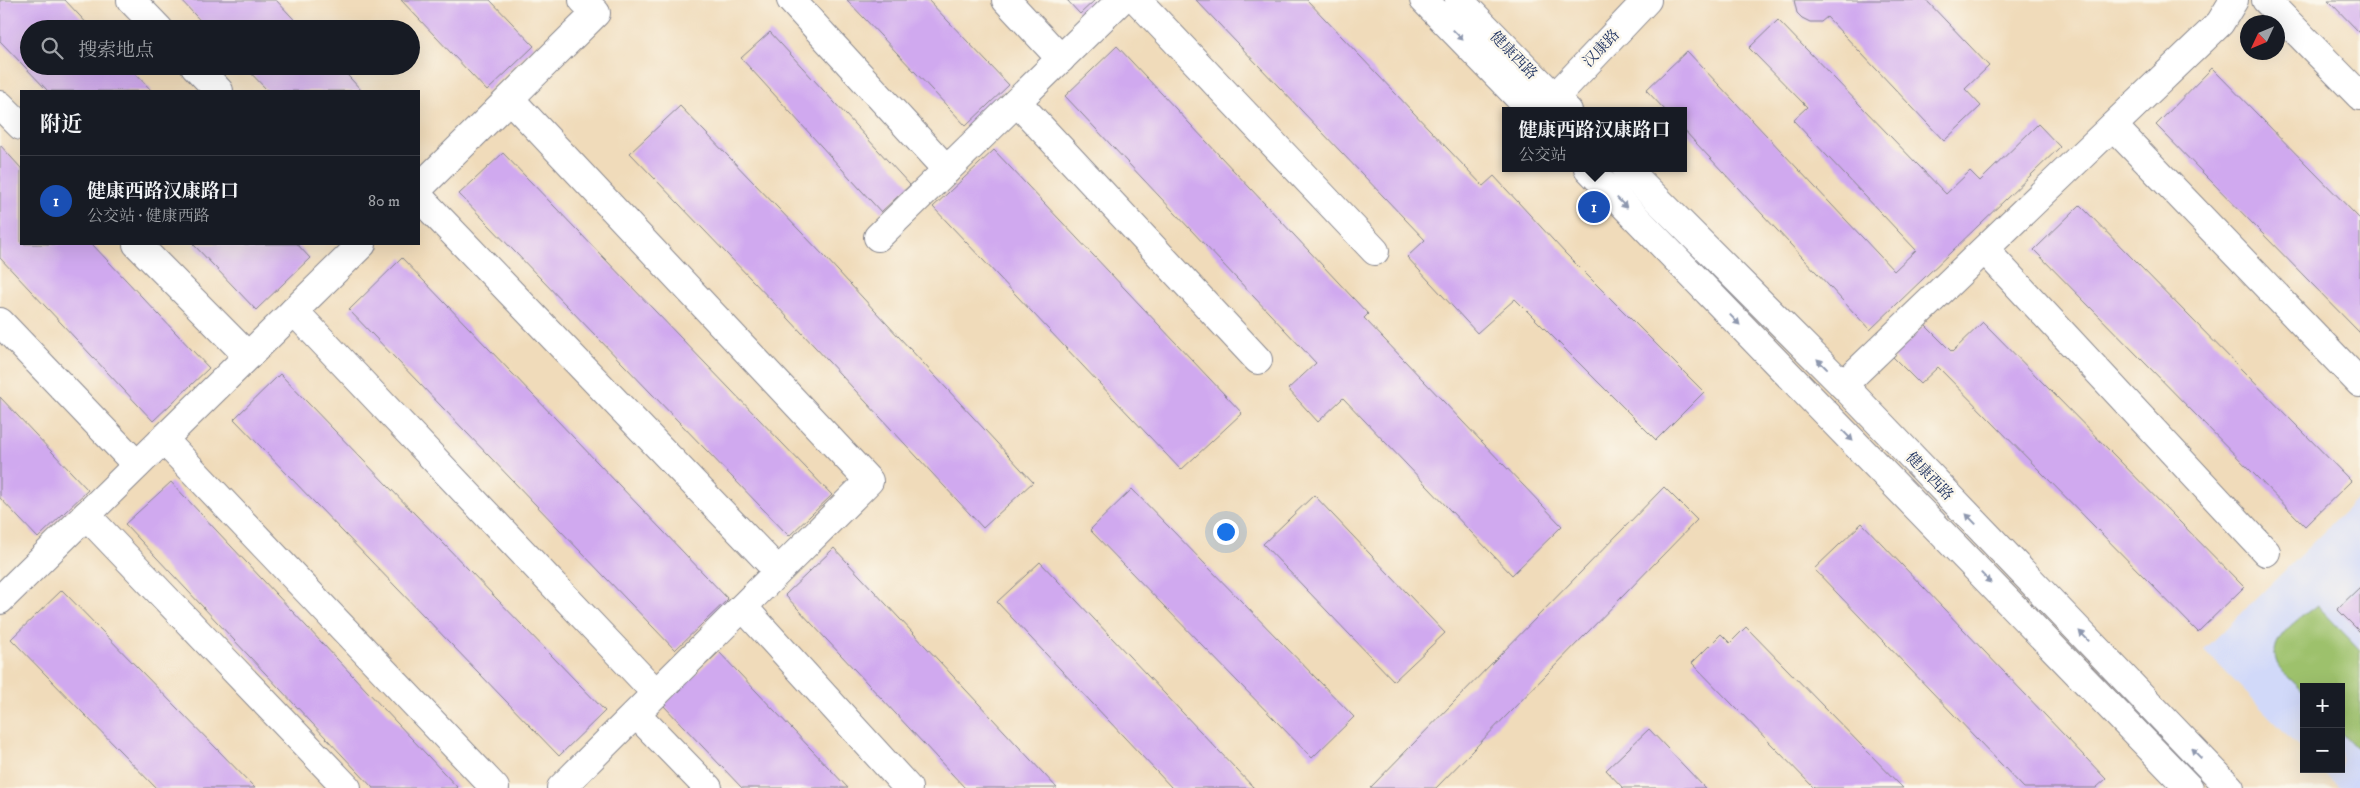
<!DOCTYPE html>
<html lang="zh">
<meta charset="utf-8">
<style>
body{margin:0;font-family:"IM FELL DW Pica","Noto Serif SC",serif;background:#242831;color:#f1f3f6}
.controls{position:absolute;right:15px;bottom:15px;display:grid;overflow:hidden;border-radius:0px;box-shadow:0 5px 20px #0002}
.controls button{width:45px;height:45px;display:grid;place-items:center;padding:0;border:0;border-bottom:1px solid #363941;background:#171b24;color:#f1f3f6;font:25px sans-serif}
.compass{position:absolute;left:2240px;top:15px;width:45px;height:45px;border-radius:50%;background:#171b24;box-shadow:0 5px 20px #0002;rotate:226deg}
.you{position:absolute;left:1225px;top:531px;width:18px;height:18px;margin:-12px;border:4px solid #fff;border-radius:50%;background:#1a73e8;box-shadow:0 0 0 8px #1a73e833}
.badge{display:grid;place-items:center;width:32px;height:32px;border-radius:50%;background:#d690ce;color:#fff;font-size:16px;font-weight:700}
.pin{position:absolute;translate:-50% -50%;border:2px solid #fff;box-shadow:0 1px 5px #0006}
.popup{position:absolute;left:1502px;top:107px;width:185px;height:65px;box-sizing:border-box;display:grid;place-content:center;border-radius:0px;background:#171b24;filter:drop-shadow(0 1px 4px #0005);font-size:16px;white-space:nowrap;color:#9ea1a6}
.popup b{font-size:19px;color:#f1f3f6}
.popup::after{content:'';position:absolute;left:50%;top:100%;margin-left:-10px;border:10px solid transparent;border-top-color:#171b24}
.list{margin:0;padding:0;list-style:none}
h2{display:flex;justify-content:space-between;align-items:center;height:65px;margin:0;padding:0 20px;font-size:21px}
h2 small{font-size:16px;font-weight:400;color:#9ea1a6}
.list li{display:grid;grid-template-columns:32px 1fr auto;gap:15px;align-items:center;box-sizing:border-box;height:90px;padding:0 20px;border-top:1px solid #363941}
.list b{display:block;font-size:19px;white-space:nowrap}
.list p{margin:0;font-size:16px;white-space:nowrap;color:#9ea1a6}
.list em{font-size:16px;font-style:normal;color:#9ea1a6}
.icon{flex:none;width:28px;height:28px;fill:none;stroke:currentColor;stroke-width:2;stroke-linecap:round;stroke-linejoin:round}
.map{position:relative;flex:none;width:2360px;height:788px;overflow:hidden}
.search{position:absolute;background:#171b24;box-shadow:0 5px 20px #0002;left:20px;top:20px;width:400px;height:55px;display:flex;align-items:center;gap:12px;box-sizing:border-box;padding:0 18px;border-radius:28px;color:#9ea1a6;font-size:19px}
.panel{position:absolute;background:#171b24;box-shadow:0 5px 20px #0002;left:20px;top:90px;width:400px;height:155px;border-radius:0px}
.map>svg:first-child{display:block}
.built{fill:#d1d9f9}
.green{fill:#9dc16c;stroke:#5c7865}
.building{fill:#d0a9ef}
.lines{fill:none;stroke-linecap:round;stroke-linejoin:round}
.minor-casing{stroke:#86858c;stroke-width:30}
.minor{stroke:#fff;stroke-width:28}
.oneway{fill:#8d97ae}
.labels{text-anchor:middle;stroke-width:5;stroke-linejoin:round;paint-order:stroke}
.street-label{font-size:15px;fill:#1b2f5e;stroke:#fbf7ec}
</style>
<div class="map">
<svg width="2360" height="788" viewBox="0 0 2360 788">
<rect width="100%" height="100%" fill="#fbf7ec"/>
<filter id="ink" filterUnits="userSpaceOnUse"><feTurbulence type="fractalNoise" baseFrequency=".02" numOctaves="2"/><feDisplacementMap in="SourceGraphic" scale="10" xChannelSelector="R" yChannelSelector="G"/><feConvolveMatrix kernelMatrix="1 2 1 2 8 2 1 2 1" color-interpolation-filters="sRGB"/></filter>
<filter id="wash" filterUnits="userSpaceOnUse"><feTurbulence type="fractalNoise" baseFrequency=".0096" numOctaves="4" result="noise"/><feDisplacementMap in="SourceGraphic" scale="20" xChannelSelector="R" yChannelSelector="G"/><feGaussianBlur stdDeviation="1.12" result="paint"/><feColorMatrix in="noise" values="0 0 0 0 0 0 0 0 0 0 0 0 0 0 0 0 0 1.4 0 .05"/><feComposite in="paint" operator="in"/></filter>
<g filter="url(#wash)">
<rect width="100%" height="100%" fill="#f0dbba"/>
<!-- built -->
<polygon class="built" points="2360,496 2360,788 2339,788 2321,769 2341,769 2341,687 2304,687 2304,752 2204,650"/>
<!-- green -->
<path class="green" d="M2317,605L2360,650V752L2341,732V687H2304V692C2297,685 2280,671 2277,663C2266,638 2301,618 2317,605Z"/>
<g id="blocks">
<!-- building -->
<g class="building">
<polygon points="0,0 65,0 92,29 29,29 29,66 128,66 152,91 48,91 0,41"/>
<polygon points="181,0 276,0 303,29 208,29"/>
<polygon points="401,0 490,0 534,46 487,91"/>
<polygon points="847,0 928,0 1009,85 966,126"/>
<polygon points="1067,0 1095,0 1080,14"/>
<polygon points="1196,0 1307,0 1483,186 1494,176 1565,253 1704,392 1656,440 1515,299 1477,333 1407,257 1425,240"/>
<polygon points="1794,0 1926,0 1989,66 1965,89 1981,106 1944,141 1827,17 1821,22 1810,22 1802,18 1797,13"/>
<polygon points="2328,0 2360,0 2360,33"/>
<polygon points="1778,20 1946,194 1970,171 1980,181 2038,124 2060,147 1870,330 1683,129 1683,111 1666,111 1646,90 1687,51 1894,271 1916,250 1793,120 1807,107 1749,48"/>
<polygon points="770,32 910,185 881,212 741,58"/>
<polygon points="1117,46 1368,314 1364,318 1562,526 1512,575 1343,398 1318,422 1288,389 1316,363 1065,96"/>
<polygon points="244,66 339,66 362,91 268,91"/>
<polygon points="2212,68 2360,219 2360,333 2156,125"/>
<polygon points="680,106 826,258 1033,482 983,528 776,305 630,153"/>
<polygon points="0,145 21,168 21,244 92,244 209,368 153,421 0,258"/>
<polygon points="994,150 1242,413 1181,470 933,207"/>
<polygon points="503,153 832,495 789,536 459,194"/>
<polygon points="2080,205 2351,481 2305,526 2034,250"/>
<polygon points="193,244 297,244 310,258 256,310"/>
<polygon points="402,258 728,599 675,650 349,310"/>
<polygon points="1983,322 2244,587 2198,632 1938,367 1920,384 1893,357 1925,325 1952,352"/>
<polygon points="280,374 605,711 559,756 234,419"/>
<polygon points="0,397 88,490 38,538 0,498"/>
<polygon points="171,482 458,788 373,788 125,524"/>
<polygon points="1664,487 1697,520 1436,788 1370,788"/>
<polygon points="1132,489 1354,717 1312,758 1090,530"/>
<polygon points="1314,495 1445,633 1394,681 1263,544"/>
<polygon points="1862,523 2106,779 2096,788 2024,788 1814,569"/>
<polygon points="834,548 1057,788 965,788 785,595"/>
<polygon points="1040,562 1254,788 1172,788 997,602"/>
<polygon points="2360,587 2360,632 2337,609"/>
<polygon points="62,590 255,788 156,788 11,639"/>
<polygon points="1746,627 1903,788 1814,788 1692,663 1721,634 1730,643"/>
<polygon points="719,652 848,788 742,788 663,705"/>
<polygon points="1649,729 1705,788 1623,788 1606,770"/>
</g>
</g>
</g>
<g filter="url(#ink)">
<use href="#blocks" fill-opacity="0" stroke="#86858c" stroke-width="1"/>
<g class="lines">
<!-- minor casing -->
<g class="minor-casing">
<g id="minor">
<polyline points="131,0 159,29"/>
<polyline points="791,0 947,170"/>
<polyline points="1006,0 1061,59"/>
<polyline points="1137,0 1375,251"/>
<polyline points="1424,0 1532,111"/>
<polyline points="1459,0 1568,111"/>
<polyline points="2266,0 2360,96"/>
<polyline points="195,66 219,91"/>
<polyline points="1555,97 1647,0"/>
<polyline points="510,99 869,481 561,788"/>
<polyline points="1017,102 1258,360"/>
<polyline points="0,105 21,126"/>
<polyline points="2113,126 2360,383"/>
<polyline points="1588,168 2189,788"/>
<polyline points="1626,168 1843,385 2230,788"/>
<polyline points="419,188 596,13 583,0"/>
<polyline points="419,197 778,571"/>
<polyline points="878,237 1121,0"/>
<polyline points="137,244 248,356"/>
<polyline points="1985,250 2266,552"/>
<polyline points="294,311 656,693"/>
<polyline points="0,322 137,465"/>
<polyline points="1843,385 2220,23 2234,0"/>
<polyline points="163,439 495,788"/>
<polyline points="86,515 347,788"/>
<polyline points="0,600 362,244"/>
<polyline points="743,607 908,788"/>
<polyline points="636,714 708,788"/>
</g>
</g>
<!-- minor -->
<use href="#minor" class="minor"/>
</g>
<!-- one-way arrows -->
<defs><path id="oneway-solid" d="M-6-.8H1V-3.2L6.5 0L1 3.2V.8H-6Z" transform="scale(1.25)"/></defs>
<g class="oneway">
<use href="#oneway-solid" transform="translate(1458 35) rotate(46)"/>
<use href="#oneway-solid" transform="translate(1622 203) rotate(46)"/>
<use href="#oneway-solid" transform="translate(1735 320) rotate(46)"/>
<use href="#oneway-solid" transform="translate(1822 364) rotate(-135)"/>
<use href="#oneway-solid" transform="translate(1848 436) rotate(46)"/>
<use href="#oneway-solid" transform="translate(1971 519) rotate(-134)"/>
<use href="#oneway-solid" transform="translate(1986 578) rotate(46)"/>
<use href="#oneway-solid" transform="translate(2084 636) rotate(-134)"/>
<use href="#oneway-solid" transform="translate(2196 753) rotate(-134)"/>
</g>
</g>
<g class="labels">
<!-- street labels -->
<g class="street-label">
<text transform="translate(1601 48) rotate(-46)" y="5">汉康路</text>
<text transform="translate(1514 55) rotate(46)" y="5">健康西路</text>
<text transform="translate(1930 476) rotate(46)" y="5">健康西路</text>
</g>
</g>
</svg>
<div class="controls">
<button>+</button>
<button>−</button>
</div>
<svg class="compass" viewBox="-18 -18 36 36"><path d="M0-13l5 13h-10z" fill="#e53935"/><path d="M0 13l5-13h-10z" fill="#9ea1a6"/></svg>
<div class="you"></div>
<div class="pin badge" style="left:1594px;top:207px;background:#1a4fb4">1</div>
<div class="popup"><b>健康西路汉康路口</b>公交站</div>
<div class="search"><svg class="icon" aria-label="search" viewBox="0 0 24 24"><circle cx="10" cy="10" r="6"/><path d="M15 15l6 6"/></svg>搜索地点</div>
<section class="panel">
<h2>附近<small></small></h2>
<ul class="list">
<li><span class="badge" style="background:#1a4fb4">1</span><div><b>健康西路汉康路口</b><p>公交站 · 健康西路</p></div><em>80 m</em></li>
</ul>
</section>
</div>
